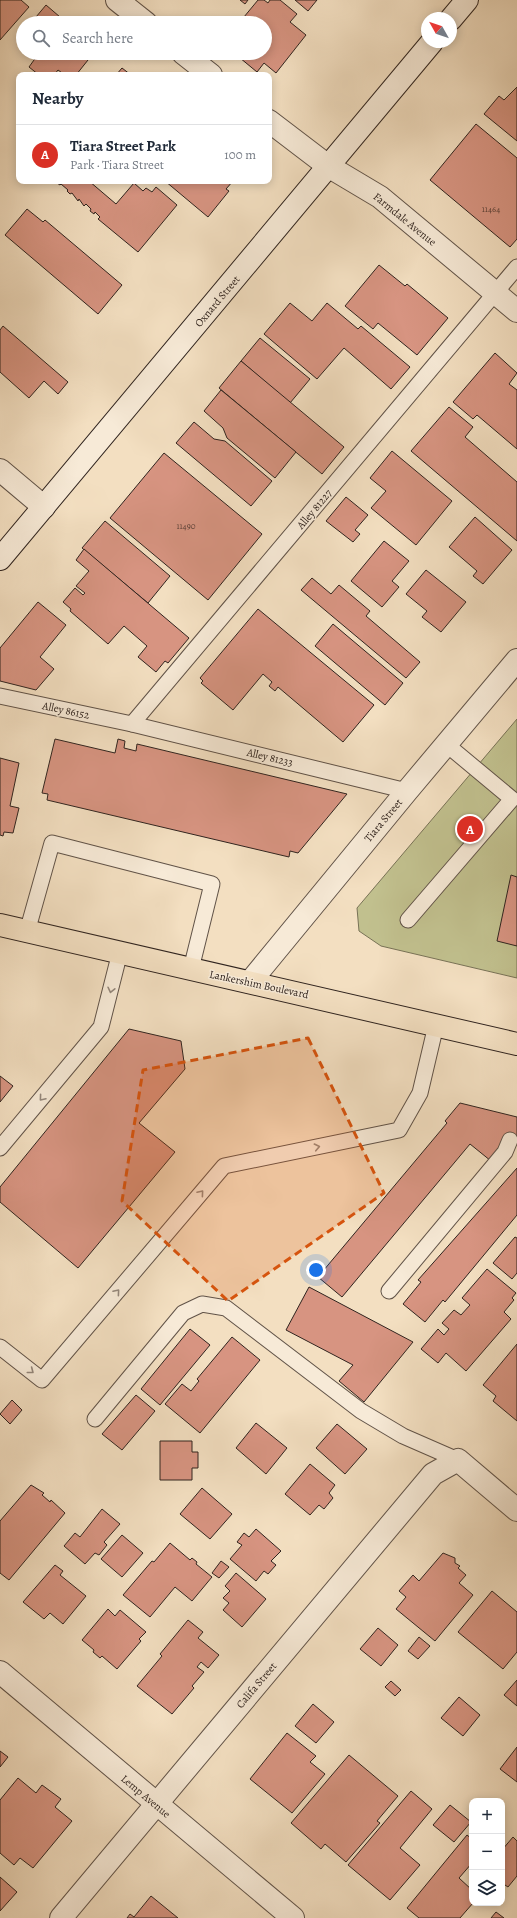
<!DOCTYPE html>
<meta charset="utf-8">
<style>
body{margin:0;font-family:Alegreya,serif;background:#f2f2f3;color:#1f2937}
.controls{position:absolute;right:12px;bottom:12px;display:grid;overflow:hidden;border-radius:8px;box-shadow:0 2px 10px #0003}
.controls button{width:36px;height:36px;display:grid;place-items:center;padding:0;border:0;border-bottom:1px solid #e0e1e3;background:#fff;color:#1f2937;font:20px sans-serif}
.compass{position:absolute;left:421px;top:12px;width:36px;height:36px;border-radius:50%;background:#fff;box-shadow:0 2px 10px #0003;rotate:310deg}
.you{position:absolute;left:316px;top:1270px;width:14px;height:14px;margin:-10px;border:3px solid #fff;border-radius:50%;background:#1a73e8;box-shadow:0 0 0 6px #1a73e833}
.badge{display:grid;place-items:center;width:26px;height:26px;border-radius:50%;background:#d93025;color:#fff;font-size:13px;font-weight:700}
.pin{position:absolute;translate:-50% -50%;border:2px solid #fff;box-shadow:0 1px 4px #0006}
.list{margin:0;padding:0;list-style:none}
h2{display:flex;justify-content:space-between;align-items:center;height:52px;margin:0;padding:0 16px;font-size:17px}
h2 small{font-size:13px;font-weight:400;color:#747a83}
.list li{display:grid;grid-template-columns:26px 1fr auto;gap:12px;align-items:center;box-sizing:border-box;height:60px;padding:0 16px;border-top:1px solid #e0e1e3}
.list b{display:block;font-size:15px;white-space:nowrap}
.list p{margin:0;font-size:13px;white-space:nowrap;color:#747a83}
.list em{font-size:13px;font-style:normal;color:#747a83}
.icon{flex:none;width:22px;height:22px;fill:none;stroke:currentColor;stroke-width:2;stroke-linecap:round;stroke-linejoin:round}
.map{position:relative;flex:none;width:517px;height:1918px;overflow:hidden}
.search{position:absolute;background:#fff;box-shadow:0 2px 10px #0003;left:16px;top:16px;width:256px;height:44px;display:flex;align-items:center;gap:10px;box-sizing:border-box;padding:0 14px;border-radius:22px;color:#747a83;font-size:15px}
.panel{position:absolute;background:#fff;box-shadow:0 2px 10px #0003;left:16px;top:72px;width:256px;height:112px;border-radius:8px}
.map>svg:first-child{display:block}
.green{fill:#c1c08e;stroke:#787256}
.building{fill:#d79481;stroke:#30241f}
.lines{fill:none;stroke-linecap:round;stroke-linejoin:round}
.lane-casing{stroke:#615348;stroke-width:17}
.street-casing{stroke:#615348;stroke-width:24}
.secondary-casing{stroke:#30241f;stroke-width:24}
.primary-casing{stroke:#30241f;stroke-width:24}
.lane{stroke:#f7ead7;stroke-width:15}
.street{stroke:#f7ead7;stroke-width:22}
.secondary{stroke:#f7ead7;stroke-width:22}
.primary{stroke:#f3dfc1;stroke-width:22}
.oneway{stroke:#94877b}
.marked{fill:#d6540e;fill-opacity:0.2;stroke:#d6540e;stroke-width:3;stroke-dasharray:8 5;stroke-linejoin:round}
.labels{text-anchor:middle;stroke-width:3;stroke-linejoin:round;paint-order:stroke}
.number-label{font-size:9px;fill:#5a4038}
.street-label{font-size:11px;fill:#30241f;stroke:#f7ead7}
</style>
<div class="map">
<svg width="517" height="1918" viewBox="0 0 517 1918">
<rect width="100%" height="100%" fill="#f3dfc1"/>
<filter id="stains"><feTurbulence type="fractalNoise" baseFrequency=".005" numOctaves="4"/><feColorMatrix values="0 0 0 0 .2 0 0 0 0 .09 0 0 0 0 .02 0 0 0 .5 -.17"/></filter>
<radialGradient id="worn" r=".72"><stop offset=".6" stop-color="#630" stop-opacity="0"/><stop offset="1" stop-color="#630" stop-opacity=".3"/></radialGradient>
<!-- green -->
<polygon class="green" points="517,719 517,978 381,946 359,931 357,908"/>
<!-- building -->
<g class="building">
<polygon points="0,0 21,0 29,7 0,40"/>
<polygon points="240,0 248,0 245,4"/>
<polygon points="258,0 264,0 268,3 270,0 280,0 297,14 290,22 306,35 276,73 264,63 257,72 234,53 265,53 265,23 239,23"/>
<polygon points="295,0 317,0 308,11"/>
<polygon points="46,5 67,23 31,23"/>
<polygon points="39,53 80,53 88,60 76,75 65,75 58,70 54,75 39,75 29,67"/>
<polygon points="122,68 131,75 116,75"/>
<polygon points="517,87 517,141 484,114 499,96 504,100"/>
<polygon points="476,124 517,158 517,239 510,247 430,180"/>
<polygon points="54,181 89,181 116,204 134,183 143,191 146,188 152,192 156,187 177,205 138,252 98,219 100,217 95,212 94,214 90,211 91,209 86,204 84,206 79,199 78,201 72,193 70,194 67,191 68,190 61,184 60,185"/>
<polygon points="165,181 233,181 226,189 229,191 208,217"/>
<polygon points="27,209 43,222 45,220 122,285 98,314 5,235"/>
<polygon points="379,265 405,286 407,284 448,318 417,355 378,323 373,329 345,306"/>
<polygon points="290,303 312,321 327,303 358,329 361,326 410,367 391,389 344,348 317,379 264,334"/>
<polygon points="3,326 68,382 58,394 44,381 29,398 0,372 0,330"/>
<polygon points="260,338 310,379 290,403 241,361"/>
<polygon points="495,353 517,373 509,384 517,390 517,449 477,415 473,419 453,402"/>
<polygon points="241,361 344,447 322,474 219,388"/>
<polygon points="221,390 296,452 275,478 227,438 223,428 204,411"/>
<polygon points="449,407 473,427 465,437 517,482 517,541 411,451"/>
<polygon points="194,422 214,439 225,441 272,481 251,506 176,443"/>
<polygon points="392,451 452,501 416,545 371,508 386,491 370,478"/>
<polygon points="164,453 262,534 208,600 110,518"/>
<polygon points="346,497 368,515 355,530 360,534 353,542 326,521"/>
<polygon points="475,517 512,550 483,584 473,576 477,571 449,547"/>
<polygon points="105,521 170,576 148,603 82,548"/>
<polygon points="384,541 409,561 392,581 399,587 382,607 351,581"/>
<polygon points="84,549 189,638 168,663 165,661 156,672 138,657 147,646 124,626 108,644 70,611 71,609 63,602 75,588 83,595 85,593 76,586 89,571 76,560"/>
<polygon points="426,570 466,602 441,632 422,617 427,611 406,594"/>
<polygon points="312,578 331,594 339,585 370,611 366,616 420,662 406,678 301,590"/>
<polygon points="38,602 66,625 40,657 54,669 36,690 0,681 0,648"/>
<polygon points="258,609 374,705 343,742 278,687 275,691 269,686 272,682 263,674 233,710 201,683 203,681 200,678"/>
<polygon points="333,624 403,683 385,705 315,646"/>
<polygon points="55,739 115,753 118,739 125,741 124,748 136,751 137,744 347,794 298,853 290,851 289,857 47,800 48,794 42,793"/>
<polygon points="0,758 19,763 10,806 19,808 13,833 4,832 3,836 0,835"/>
<polygon points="511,875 517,877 517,946 497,941"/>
<polygon points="129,1029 181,1041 185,1069 139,1123 175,1152 78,1268 0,1202 0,1187"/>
<polygon points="0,1076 13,1086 0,1102"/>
<polygon points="460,1103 517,1117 517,1140 491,1161 470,1144 342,1297 318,1277 447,1123 445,1121"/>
<polygon points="517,1168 517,1215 445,1302 443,1300 425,1322 403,1304 421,1282 418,1280"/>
<polygon points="515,1237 517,1238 517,1273 512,1279 493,1263"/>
<polygon points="487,1269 516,1293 512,1298 514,1300 504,1312 511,1319 466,1371 446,1353 438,1363 421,1349 438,1329 444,1335 449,1329 442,1323 454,1310 461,1315 470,1305 462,1298"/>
<polygon points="309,1287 413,1342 364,1402 339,1381 353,1365 286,1330"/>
<polygon points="190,1329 210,1345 160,1405 141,1389"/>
<polygon points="232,1337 260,1360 200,1433 165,1404 182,1384 191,1391 199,1381 197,1379"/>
<polygon points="517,1344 517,1421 493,1401 496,1396 483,1385"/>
<polygon points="136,1395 155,1411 122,1450 102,1434"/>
<polygon points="12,1400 22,1410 10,1424 0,1414"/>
<polygon points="256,1423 287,1448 266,1474 236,1448"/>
<polygon points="337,1424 367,1449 345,1474 316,1448"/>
<polygon points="160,1441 192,1441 192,1452 198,1452 198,1468 192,1468 192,1480 160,1480"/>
<polygon points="310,1464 335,1485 329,1493 333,1498 324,1509 319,1505 310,1515 285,1494"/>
<polygon points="31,1485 44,1493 42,1495 50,1502 51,1500 65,1513 9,1580 0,1573 0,1521"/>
<polygon points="202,1488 232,1514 210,1539 180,1514"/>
<polygon points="102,1509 120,1524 104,1542 107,1545 99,1555 95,1553 85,1564 64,1546 75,1533 80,1537"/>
<polygon points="256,1529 281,1551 271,1561 276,1565 268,1574 264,1571 256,1581 230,1559 242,1545 237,1542 244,1533 249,1537"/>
<polygon points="122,1535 143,1553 122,1577 101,1559"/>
<polygon points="170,1543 190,1560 192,1558 197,1562 196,1564 212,1577 192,1601 175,1587 150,1617 123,1595 152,1561 154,1562"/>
<polygon points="443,1553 455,1558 455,1563 460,1566 458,1568 466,1575 459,1583 473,1595 435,1641 396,1609 406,1597 399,1591 413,1575 419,1581"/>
<polygon points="221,1561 229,1567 219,1578 212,1573"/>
<polygon points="55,1565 63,1571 60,1575 86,1596 63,1624 50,1613 44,1619 23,1602"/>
<polygon points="236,1573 266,1599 242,1627 223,1610 229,1603 223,1598 230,1591 225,1586"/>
<polygon points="492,1591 517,1612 517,1652 503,1669 458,1632"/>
<polygon points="108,1609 115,1616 120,1610 146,1632 139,1639 141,1641 117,1669 102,1656 100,1658 93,1652 94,1650 82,1640"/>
<polygon points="188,1620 203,1632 198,1638 219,1655 208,1668 201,1662 197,1667 204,1672 192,1686 194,1688 172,1714 137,1686 162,1656 160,1654"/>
<polygon points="378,1628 398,1645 381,1666 360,1649"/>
<polygon points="419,1637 430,1646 418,1659 408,1651"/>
<polygon points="517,1680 517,1706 504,1695"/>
<polygon points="391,1681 401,1690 395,1696 385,1687"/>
<polygon points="459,1697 480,1715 463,1736 441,1718"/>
<polygon points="313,1704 334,1722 316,1743 295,1726"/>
<polygon points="287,1733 316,1756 310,1762 325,1774 292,1813 250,1779"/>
<polygon points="517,1747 517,1782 500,1769"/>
<polygon points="0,1751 8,1757 0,1767"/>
<polygon points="349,1755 398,1796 377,1821 380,1823 346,1862 325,1844 321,1849 291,1823"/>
<polygon points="18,1778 36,1793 42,1785 61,1799 55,1807 72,1821 33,1868 20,1858 14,1865 0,1853 0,1800"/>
<polygon points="411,1791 432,1809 400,1848 420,1865 390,1900 348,1865"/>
<polygon points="450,1805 471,1822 454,1842 433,1825"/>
<polygon points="467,1835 472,1839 472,1863 459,1878 472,1890 473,1903 460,1918 419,1918 407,1908"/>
<polygon points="513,1837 517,1841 517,1876 508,1887 502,1883 502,1850"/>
<polygon points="0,1877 17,1892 0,1911"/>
<polygon points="151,1896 178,1918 127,1918 130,1914 134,1917"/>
<polygon points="496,1912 504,1918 491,1918"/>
</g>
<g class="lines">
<!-- lane casing -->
<g class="lane-casing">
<g id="lane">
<polyline points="0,696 132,724 407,791"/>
<polyline points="132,724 517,267"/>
<polyline points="408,920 512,799 446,744"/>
<polyline points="27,932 52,843 212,884 191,969"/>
<polyline points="0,1148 101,1027 120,952"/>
<polyline points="389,1291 505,1152 510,1140"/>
<polyline points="0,1347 42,1380 224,1166 399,1130 420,1093 436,1025"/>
<polyline points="95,1419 183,1313 202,1304 226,1308 361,1411 403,1436 458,1460"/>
</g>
</g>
<!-- street casing -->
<g class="street-casing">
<g id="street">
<polyline points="117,0 146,23"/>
<polyline points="183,53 211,75"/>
<polyline points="269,121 328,166 380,197 517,311"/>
<polyline points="0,470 44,507"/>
<polyline points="250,982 407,791 517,660"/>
<polyline points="0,1672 293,1918"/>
<polyline points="61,1918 433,1474 458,1460 517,1510"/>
</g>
</g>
<!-- secondary casing -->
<g class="secondary-casing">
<g id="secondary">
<polyline points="451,19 467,0"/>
<polyline points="0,559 432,42"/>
</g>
</g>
<!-- primary casing -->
<g class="primary-casing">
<polyline id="primary" points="0,925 517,1044"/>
</g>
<!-- lane -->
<use href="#lane" class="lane"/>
<!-- street -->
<use href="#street" class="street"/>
<!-- secondary -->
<use href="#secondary" class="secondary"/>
<!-- primary -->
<use href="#primary" class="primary"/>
</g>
<!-- one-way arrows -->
<defs><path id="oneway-chevron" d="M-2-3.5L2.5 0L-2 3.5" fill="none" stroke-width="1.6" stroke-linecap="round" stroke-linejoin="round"/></defs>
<g class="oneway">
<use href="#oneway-chevron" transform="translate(111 990) rotate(103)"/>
<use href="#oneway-chevron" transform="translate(42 1098) rotate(130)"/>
<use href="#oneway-chevron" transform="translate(317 1147) rotate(-12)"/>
<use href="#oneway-chevron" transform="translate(201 1193) rotate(-50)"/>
<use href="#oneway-chevron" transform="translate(117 1292) rotate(-50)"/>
<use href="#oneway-chevron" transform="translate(31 1371) rotate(38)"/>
</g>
<!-- marked area -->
<path class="marked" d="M308,1038L384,1193L228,1301L122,1201L143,1070Z"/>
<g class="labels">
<!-- number labels -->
<g class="number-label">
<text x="491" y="212">11464</text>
<text x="186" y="529">11490</text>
</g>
<!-- street labels -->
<g class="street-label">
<text transform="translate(405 219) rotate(39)" y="4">Farmdale Avenue</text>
<text transform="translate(217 301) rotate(-50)" y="4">Oxnard Street</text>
<text transform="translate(314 509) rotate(-50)" y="4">Alley 81227</text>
<text transform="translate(66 710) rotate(12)" y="4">Alley 86152</text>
<text transform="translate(270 757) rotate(13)" y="4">Alley 81233</text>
<text transform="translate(383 820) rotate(-50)" y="4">Tiara Street</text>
<text transform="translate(259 984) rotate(12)" y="4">Lankershim Boulevard</text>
<text transform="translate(256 1685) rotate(-50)" y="4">Califa Street</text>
<text transform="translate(146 1796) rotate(40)" y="4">Lemp Avenue</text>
</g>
</g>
<rect width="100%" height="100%" filter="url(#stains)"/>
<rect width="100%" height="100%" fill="url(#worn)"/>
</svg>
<div class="controls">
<button>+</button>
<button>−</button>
<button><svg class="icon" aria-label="layers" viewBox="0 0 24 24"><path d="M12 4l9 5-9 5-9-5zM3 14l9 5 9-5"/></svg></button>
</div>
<svg class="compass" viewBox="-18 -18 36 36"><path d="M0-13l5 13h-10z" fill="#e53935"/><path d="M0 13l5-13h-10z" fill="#747a83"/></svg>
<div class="you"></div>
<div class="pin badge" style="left:470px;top:829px">A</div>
<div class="search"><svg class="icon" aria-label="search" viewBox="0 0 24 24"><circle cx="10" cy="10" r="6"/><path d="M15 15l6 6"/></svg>Search here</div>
<section class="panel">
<h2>Nearby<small></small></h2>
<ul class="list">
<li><span class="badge">A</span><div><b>Tiara Street Park</b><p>Park · Tiara Street</p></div><em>100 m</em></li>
</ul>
</section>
</div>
